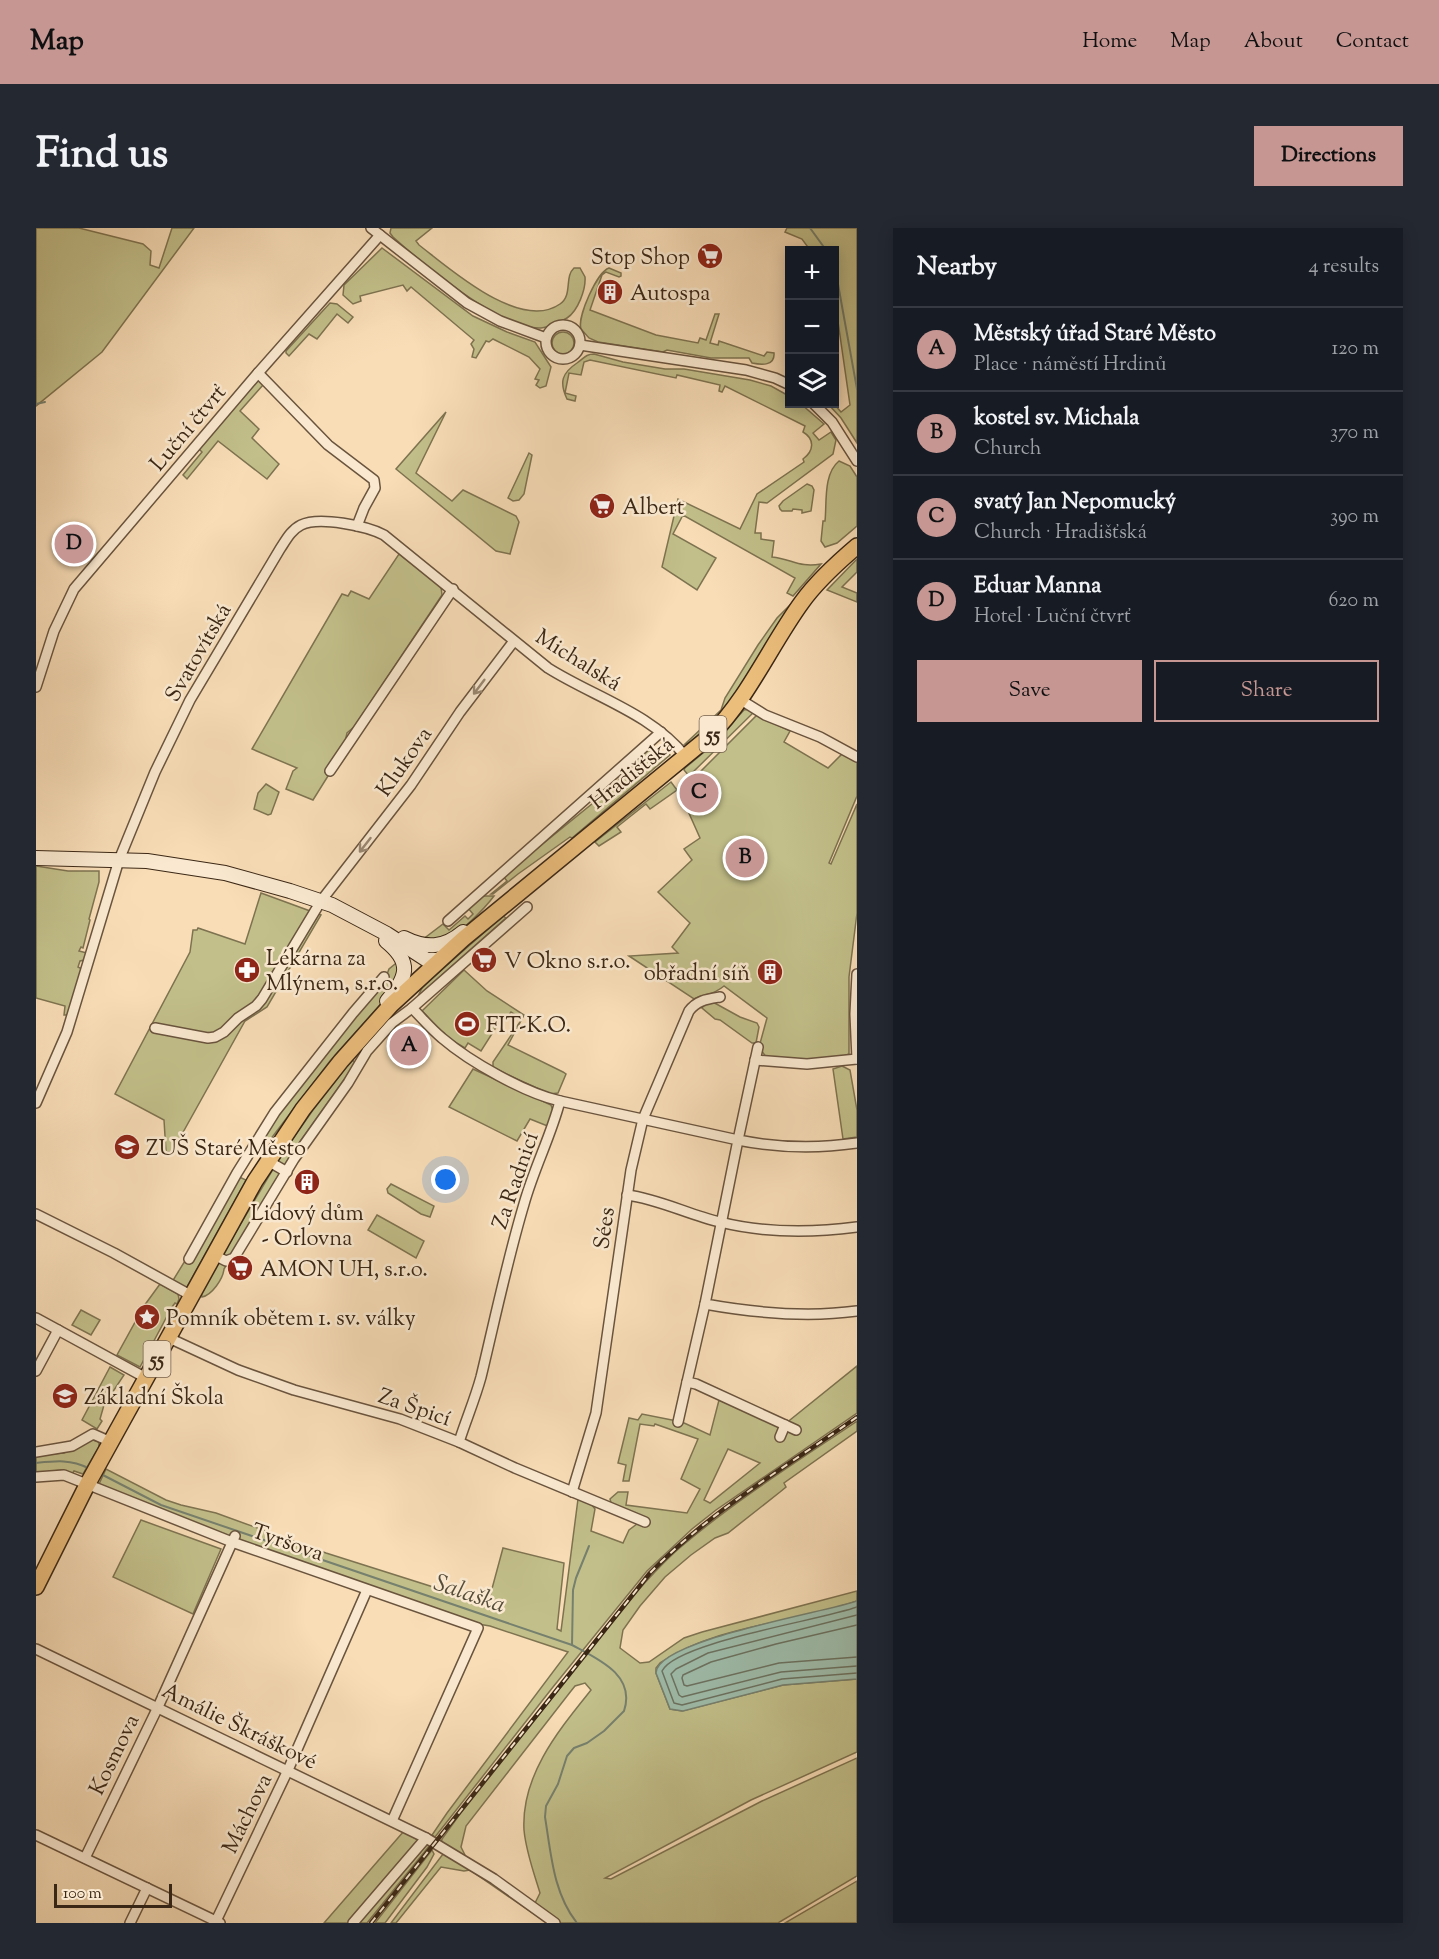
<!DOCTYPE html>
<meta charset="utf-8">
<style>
body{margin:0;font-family:"Sorts Mill Goudy",serif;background:#242831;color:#f1f3f6}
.controls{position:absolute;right:18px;top:18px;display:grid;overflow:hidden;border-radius:0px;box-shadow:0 3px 15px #0003}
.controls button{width:54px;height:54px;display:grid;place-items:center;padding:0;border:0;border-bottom:2px solid #363941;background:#171b24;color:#f1f3f6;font:30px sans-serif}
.scale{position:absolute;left:18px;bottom:15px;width:118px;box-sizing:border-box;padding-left:6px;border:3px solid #3b2715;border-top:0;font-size:16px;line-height:21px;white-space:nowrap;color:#3b2715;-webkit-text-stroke:4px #fae9d0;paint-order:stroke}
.you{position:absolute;left:410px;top:952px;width:21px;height:21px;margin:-15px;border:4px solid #fff;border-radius:50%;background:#1a73e8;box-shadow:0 0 0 9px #1a73e833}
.badge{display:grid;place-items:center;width:39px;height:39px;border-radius:50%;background:#c59692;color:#111;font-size:20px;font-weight:700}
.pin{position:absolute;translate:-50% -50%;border:3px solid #fff;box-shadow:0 2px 6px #0006}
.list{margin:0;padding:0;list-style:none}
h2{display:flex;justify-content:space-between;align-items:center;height:78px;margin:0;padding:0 24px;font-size:26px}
h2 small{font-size:20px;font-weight:400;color:#9ea1a6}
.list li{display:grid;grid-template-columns:39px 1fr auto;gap:18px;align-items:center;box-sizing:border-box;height:84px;padding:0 24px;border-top:2px solid #363941}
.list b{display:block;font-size:22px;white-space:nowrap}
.list p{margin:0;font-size:20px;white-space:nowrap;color:#9ea1a6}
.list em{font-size:20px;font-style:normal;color:#9ea1a6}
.actions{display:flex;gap:12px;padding:18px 24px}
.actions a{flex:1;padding:14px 0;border:2px solid #c59692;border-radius:0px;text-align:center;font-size:21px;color:#c59692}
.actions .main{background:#c59692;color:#111}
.icon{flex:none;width:33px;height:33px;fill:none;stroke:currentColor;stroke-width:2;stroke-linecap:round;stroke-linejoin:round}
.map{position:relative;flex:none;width:821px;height:1695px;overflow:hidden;border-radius:0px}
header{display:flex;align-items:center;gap:36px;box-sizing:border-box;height:84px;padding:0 30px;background:#c59692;color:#111}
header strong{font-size:28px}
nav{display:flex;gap:33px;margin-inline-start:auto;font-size:21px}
.intro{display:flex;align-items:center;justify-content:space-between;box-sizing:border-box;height:144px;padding:0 36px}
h1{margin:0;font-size:42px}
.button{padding:15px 27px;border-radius:0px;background:#c59692;color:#111;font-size:21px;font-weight:700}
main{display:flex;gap:36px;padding:0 36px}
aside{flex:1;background:#171b24;border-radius:0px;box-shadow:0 3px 15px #0003}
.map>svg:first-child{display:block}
.green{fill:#c2bf8a;stroke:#7e7350;stroke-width:1.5;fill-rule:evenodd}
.water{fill:#9ebcaa;stroke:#76806e;stroke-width:1.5}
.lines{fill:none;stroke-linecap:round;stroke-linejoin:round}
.shore{stroke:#6c7260;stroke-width:1.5}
.stream{stroke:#76806e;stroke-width:2}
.street-casing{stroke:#6a543e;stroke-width:12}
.secondary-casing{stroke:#3b2715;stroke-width:16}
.primary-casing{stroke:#3b2715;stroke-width:18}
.street{stroke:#fae9d0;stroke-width:9}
.secondary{stroke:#fae9d0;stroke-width:14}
.primary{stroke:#ecbe7c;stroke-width:15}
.rail-casing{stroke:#3b2715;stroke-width:4.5}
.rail{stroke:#fae9d0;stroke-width:2;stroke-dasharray:7;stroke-linecap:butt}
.oneway{stroke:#9a8872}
.labels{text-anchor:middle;stroke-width:5;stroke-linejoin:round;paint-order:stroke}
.shield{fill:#fae9d0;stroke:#74614d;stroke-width:1.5}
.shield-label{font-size:21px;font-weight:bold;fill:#3b2715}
.poi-label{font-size:22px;fill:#3b2715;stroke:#fae9d0;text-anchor:start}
.street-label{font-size:22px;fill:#3b2715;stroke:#fae9d0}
.water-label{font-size:24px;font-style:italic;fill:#544c3a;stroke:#fae9d0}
</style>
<header>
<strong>Map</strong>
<nav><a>Home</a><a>Map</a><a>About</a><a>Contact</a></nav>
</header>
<div class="intro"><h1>Find us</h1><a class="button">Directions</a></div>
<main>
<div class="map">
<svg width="821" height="1695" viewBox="0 0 821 1695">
<rect width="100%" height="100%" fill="#f8ddb7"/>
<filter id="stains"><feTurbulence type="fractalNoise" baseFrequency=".00333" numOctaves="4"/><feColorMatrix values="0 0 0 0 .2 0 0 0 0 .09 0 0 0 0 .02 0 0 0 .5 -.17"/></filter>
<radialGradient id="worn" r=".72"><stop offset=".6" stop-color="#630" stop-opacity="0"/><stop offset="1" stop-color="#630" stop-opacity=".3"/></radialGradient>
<!-- green -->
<g class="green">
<polygon points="0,0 43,0 107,16 115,23 114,37 123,40 136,0 158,0 66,124 0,178"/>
<path d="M355,0H396L380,13L383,17C413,40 484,104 524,76C537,67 528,49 538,40H544L549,49C550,61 542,83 531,90C525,94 512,99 505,100C465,102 386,35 357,9L354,5Z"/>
<polygon points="751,0 821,0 821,215 805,190 792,176 798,176 805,184 814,177 799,73 798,22 774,22 766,11 749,4"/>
<polygon points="346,20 437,88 471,104 499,114 515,139 510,158 504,160 500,157 503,152 499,151 504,141 493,129 457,111 453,114 450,113 440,130 436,129 438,121 435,116 438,112 375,59 371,63 367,57 324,68 325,73 317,76 307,67 308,57"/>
<path d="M573,40L585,45V48L583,49L570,44L566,47L554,82L620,107L662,115L664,110L670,112L679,86H683L674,115L682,117L683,113L728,128L731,124L738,125C739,138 726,137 716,135L713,130H675L631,122L627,124L562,114L553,110L545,101C541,89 561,44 573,40Z"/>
<polygon points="294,75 301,76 317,89 312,95 301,86 281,111 273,106 253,128 250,125 250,123"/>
<circle cx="527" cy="115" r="11"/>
<path d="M558,126L587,134L629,141H648L714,152L735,158L753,168L754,176H765L788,196L777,205L783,212L795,204L800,212L797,226L731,275L723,274L719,305H725V311L738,313L736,329C756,331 763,340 785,336L757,368L751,365L759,350L647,287L637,306L680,330L661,362L626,339L642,271L704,301L721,266L768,234L767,231C778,223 779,211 767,204L769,198L689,158L686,164L683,163L684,157L641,147L640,150L554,132L548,134L545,147L533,145L529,165L540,168L539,173L531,171C523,154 526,145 541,135C548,130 550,126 558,126Z"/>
<polygon points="221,151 227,157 204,183 223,201 216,210 243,236 231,251 182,213 151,251 147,247 166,224 162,220"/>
<polygon points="410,184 380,245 416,273 427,262 480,288 483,294 474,326 460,323 360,241"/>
<polygon points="493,225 496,227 488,266 483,272 477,273 472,270"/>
<path d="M803,233L814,238L821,249V298L801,315L789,319L785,313L787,293H789C791,275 787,246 803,233Z"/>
<polygon points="771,256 776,258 778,262 775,283 766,285 766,282 757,281 756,283 746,283 744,281 743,278 747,273"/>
<polygon points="363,326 405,359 406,367 318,499 311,505 309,514 289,544 292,548 277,572 250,561 257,543 261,540 216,521 306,366 312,368 315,363 333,371"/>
<polygon points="821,331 821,344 806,359 821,365 821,374 791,362"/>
<polygon points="754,377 697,470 677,495 654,515 649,516 685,482 689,470 722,417 741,390"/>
<polygon points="713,481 718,484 653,548 648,542 649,540 673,520 708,482"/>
<path d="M721,487L754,503L748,514L792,540L806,526L821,534V568L793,635L795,636L821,576V685L813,749V826C791,837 754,831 730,829L723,819L731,790L688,758C676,768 671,765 658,771L593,728L642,725L636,719L654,695L622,664L656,632L648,621L664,610L652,583L666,574L653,555Z"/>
<polygon points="612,519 623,530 632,523 629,520 631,519 634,527 536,610 534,609 482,646 457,666 455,666 471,653 467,648 578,558 600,529"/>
<polygon points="635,554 641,562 614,581 610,576 581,599 585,604 563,618 559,614"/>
<polygon points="230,556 243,564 235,586 232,587 218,581 222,565"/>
<polygon points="0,638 32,643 63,643 63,654 53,691 54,692 47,720 45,719 43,723 51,725 49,732 44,733 42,739 46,741 33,785 31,787 28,787 29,778 0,770"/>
<polygon points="225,665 285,687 231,779 209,793 136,924 130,924 128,892 79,866 154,724 157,702 161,702 162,700 209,716"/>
<path d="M444,668H458C449,680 424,706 411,710C403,712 394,712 386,712L407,696L413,702L429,688L432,691L437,686L432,680Z"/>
<polygon points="467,688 470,690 382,768 387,758"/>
<polygon points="364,732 359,760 294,833 234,912 226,908 240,885 348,754 353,741"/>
<polygon points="428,742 451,763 488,787 472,817 527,844 530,846 522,865 514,866 472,847 457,839 457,834 486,791 475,784 467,795 464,793 445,823 432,815 429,820 412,810 386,783"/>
<polygon points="675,773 704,789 721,795 723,799 720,815 716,815 684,792 679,791 666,780 669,775"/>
<path d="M316,832L320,835L256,925L188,1041C187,1051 176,1067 166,1069L165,1063L246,926L277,882Z"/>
<polygon points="806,838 814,842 821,882 821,909 807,911 797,841"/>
<polygon points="437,841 515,877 518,885 514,899 494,891 481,913 413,879"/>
<polygon points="201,948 210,952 151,1059 148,1060 136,1054"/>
<polygon points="355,956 398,978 394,989 385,986 352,965 351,961"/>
<polygon points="341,987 388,1013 380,1030 332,1002"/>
<polygon points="124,1056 142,1066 143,1071 141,1076 139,1075 136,1079 104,1139 81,1127 108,1078"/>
<polygon points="45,1082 64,1092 55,1107 36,1097"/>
<path d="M821,1138V1185L680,1282L656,1301L611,1343L517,1459L399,1609L396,1607L411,1585L532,1424L454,1398L442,1396C334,1357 225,1321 118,1280C99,1273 82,1263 63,1256L70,1241L130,1272L145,1277L180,1285L290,1325L451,1376L453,1373L460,1375L454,1368L467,1320L528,1335L521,1401L525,1403L542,1271L556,1277L559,1281L555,1303L587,1315L593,1302L601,1296L608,1297L575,1275L574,1271L582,1264H592L590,1277L651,1285L664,1261L645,1251L662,1211L619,1196L618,1198L604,1196L593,1253H587L590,1237L582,1235L593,1190L602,1192L606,1186L646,1194L674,1207L683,1172L741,1196L744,1200ZM692,1221L724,1235L674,1275L668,1272Z"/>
<polygon points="74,1139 88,1147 68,1177 64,1191 66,1193 61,1201 46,1192"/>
<path d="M821,1193V1203L748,1255L750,1259L744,1264L692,1305L679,1310L655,1327L629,1349L604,1378L587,1402L584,1420L604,1435L613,1434L648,1410L666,1404L821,1363V1373C756,1396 683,1396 624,1435L620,1440V1445L634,1481L646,1483L747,1457L821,1451V1524L715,1572L569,1650L575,1651L726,1573L821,1530V1648L742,1695H511L434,1642L428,1643L405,1639L360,1695H355L407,1626L413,1627L405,1615L406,1611L424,1586L598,1367C613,1350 628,1333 646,1318C700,1272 762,1233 821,1193ZM549,1455L555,1462C523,1502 485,1547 488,1602C490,1624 498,1645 504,1665L499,1675L430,1629L425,1619L430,1598L535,1463L539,1458Z"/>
<polygon points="54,1211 63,1214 63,1219 47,1246 38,1243 36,1246 25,1242 0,1245 0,1227 28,1225"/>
<polygon points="105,1292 185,1321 157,1386 77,1349"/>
<polygon points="368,1603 388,1616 394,1617 331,1695 288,1695"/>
<polygon points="396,1622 398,1626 391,1639 349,1695 339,1695"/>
<polygon points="821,1653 821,1695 749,1695"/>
</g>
<!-- water -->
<path class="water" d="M821,1373V1451L747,1457L647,1483L634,1481L620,1445C620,1412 791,1384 821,1373Z"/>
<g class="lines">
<!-- shore -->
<g class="shore">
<path d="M821,1379C786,1392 640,1414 626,1443L638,1475L646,1477L746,1451L821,1445"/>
<polyline points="821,1387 672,1425 640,1441 635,1446 643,1467 646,1469 745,1444 821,1438"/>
<polyline points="821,1397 740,1416 675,1434 647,1447 646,1450 648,1457 651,1458 743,1435 821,1429"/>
</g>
<!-- stream -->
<g class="stream">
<polyline points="774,0 790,22"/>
<polyline points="798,34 821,161"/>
<polyline points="0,176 9,174"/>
<path d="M0,1235C19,1233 35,1231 52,1240"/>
<path d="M63,1245L125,1277L536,1417C562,1431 600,1447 588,1483L568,1503L551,1515L538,1520L531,1528L522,1556L510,1578L509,1589C515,1625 517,1665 541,1695"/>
<polyline points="536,1417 537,1362 540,1350 553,1318"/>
</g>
<!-- street casing -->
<g class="street-casing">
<g id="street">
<polyline points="335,0 431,75 464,93 510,110"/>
<circle cx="527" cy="114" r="17"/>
<polyline points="544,117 710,142 739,150 754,157"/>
<polyline points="222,145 292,217 338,252 339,260 328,280 321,298"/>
<polyline points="778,176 796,194 821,233"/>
<polyline points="0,459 18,403 38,361 222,145 344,7"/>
<polyline points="705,472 729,487 784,509 821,529"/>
<polyline points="294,543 417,361"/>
<polyline points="412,693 625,504"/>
<polyline points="821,746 819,786 821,831"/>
<path d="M376,780C386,790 395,801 406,810C434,834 489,865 524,873C515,908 498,940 488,976C471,1033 459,1091 445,1149C439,1171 430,1192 423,1214"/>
<polyline points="119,800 172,810 179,809 188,804 202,790 220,778 226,771 285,673 375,557 424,484 478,413"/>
<path d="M722,819L702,912C742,920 780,921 821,915"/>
<polyline points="719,832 771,836 821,831"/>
<path d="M524,873L702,912L669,1076C719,1085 770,1090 821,1083"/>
<path d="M0,875L31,804L83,632L119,544L154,472L244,321C250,312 255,302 265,297C283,288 331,298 348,307L512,440C558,469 615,485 650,529"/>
<polyline points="232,933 251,944"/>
<path d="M591,967C623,971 653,987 684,994C728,1005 776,1005 821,999"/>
<polyline points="0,986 78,1025 156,1068"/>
<polyline points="178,1027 190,1033 198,1030 258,931 312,855 331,823 356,795 376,780 491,679"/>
<polyline points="153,1031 201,945 239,884 317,785 348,749"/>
<polyline points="669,1076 651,1154 660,1156 760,1202"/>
<polyline points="0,1090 110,1150"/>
<polyline points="133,1110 202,1142 258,1162 364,1191 423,1214 479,1240 609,1294"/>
<polyline points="0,1143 22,1102"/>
<polyline points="642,1194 651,1154"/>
<polyline points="744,1209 749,1197"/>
<polyline points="0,1224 36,1218 57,1206 75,1214"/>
<polyline points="0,1249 28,1247 196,1314 442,1400 356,1593"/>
<path d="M536,1264L560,1185L595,942L607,891L653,783C661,772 672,771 684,769"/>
<polyline points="0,1421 390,1610 458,1651 519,1695"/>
<polyline points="0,1607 184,1695"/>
<polyline points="49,1630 122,1479 199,1308"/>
<polyline points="180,1693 252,1542 331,1362"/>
<polyline points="94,1695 111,1660"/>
<polyline points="317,1695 390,1610"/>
</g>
</g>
<!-- secondary casing -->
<g class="secondary-casing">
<g id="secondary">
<polyline points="0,630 111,633 189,645 254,663 296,677 351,706 391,732 402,732 408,728"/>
<path d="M368,710C390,721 408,720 427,704"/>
<path d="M350,713C376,734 372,749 351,773"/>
</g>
</g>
<!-- primary casing -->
<g class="primary-casing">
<path id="primary" d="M0,1359L51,1257L219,953L267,881L305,833L355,777L427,711L674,508C713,469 734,418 766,374C781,353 801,335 821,318"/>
</g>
<!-- street -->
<use href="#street" class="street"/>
<!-- secondary -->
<use href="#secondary" class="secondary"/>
<!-- primary -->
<use href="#primary" class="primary"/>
<!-- rail casing -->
<g class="rail-casing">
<path id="rail" d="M335,1695L614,1345C674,1283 750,1239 821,1189"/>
</g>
<!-- rail -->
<use href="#rail" class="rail"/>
</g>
<!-- one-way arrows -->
<defs><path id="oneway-shaft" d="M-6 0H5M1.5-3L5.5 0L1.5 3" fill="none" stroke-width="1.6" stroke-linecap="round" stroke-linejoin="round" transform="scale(1.5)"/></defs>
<g class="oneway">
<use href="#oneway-shaft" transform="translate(443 459) rotate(127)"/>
<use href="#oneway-shaft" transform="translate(329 617) rotate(128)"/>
</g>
<!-- icons -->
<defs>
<g id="supermarket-disc" transform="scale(1.35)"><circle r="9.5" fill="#8f2418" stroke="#fae9d0"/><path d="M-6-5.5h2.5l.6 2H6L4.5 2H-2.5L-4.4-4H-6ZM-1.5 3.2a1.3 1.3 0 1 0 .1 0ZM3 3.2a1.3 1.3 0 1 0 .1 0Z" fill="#fff"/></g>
<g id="building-disc" transform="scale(1.35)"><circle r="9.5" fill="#8f2418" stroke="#fae9d0"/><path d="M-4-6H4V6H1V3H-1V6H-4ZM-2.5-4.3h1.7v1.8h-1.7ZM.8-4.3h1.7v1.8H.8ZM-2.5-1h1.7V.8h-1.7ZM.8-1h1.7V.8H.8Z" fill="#fff"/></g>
<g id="pharmacy-disc" transform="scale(1.35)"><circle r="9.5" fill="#8f2418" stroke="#fae9d0"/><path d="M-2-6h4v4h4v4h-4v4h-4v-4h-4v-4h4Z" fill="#fff"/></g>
<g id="stadium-disc" transform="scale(1.35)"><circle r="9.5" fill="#8f2418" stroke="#fae9d0"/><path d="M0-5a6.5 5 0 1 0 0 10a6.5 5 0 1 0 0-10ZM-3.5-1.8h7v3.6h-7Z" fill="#fff"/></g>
<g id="school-disc" transform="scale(1.35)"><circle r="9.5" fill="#8f2418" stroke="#fae9d0"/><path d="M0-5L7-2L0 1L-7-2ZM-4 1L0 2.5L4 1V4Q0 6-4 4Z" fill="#fff"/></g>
<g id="sight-disc" transform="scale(1.35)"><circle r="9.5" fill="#8f2418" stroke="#fae9d0"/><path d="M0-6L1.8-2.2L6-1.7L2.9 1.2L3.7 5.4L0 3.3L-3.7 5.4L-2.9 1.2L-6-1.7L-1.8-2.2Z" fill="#fff"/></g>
</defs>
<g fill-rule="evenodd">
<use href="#supermarket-disc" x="674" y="28"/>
<use href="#building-disc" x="574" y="64"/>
<use href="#supermarket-disc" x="566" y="278"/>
<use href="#supermarket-disc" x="448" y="732"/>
<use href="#pharmacy-disc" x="211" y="742"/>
<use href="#building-disc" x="734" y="744"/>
<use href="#stadium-disc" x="431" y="796"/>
<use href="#school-disc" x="91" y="919"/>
<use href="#building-disc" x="271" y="954"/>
<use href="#supermarket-disc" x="204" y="1040"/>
<use href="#sight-disc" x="111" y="1089"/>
<use href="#school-disc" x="29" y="1168"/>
</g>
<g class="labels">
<!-- shield labels -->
<g class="shield">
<rect x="663.5" y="488" width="27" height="36" rx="4.5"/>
<rect x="107.5" y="1113" width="27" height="36" rx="4.5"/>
</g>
<g class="shield-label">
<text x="677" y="513">55</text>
<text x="121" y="1138">55</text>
</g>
<!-- poi labels -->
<g class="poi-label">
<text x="654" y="36" text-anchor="end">Stop Shop</text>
<text x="594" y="72">Autospa</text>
<text x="586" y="286">Albert</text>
<text x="230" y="737">Lékárna za<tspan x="230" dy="25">Mlýnem, s.r.o.</tspan></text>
<text x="468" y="740">V Okno s.r.o.</text>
<text x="714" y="752" text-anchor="end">obřadní síň</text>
<text x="450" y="804">FIT-K.O.</text>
<text x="110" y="927">ZUŠ Staré Město</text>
<text x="271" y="992" text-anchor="middle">Lidový dům<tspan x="271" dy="25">- Orlovna</tspan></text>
<text x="224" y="1048">AMON UH, s.r.o.</text>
<text x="130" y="1097">Pomník obětem 1. sv. války</text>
<text x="48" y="1176">Základní Škola</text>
</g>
<!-- street labels -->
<g class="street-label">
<text transform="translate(151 199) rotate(-50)" y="8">Luční čtvrť</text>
<text transform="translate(161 424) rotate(-60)" y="8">Svatovítská</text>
<text transform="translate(543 431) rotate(32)" y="8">Michalská</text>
<text transform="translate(367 533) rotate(-55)" y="8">Klukova</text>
<text transform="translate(595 544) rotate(-39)" y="8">Hradišťská</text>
<text transform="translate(478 952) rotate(-71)" y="8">Za Radnicí</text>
<text transform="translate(567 1000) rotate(-82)" y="8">Sées</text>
<text transform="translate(379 1178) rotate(19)" y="8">Za Špicí</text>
<text transform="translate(252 1313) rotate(19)" y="8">Tyršova</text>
<text transform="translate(204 1497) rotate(26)" y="8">Amálie Škráškové</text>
<text transform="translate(77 1526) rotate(-64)" y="8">Kosmova</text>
<text transform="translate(210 1585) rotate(-64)" y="8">Máchova</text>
</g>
<!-- water labels -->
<g class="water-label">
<text transform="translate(434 1365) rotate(19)" y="8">Salaška</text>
</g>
</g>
<rect width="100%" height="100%" filter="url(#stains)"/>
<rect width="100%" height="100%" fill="url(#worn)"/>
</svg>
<div class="controls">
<button>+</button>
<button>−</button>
<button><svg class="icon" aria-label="layers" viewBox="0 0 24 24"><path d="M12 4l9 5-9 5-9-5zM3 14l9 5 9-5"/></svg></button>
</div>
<div class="scale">100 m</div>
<div class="you"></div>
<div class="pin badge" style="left:373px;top:818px">A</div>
<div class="pin badge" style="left:709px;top:630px">B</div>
<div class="pin badge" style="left:663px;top:565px">C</div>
<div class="pin badge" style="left:38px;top:316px">D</div>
</div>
<aside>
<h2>Nearby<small>4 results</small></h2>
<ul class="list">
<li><span class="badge">A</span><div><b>Městský úřad Staré Město</b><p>Place · náměstí Hrdinů</p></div><em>120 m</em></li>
<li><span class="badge">B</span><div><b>kostel sv. Michala</b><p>Church</p></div><em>370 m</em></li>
<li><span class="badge">C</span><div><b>svatý Jan Nepomucký</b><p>Church · Hradišťská</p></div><em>390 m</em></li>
<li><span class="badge">D</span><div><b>Eduar Manna</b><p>Hotel · Luční čtvrť</p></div><em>620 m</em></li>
</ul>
<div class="actions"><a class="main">Save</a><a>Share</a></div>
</aside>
</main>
